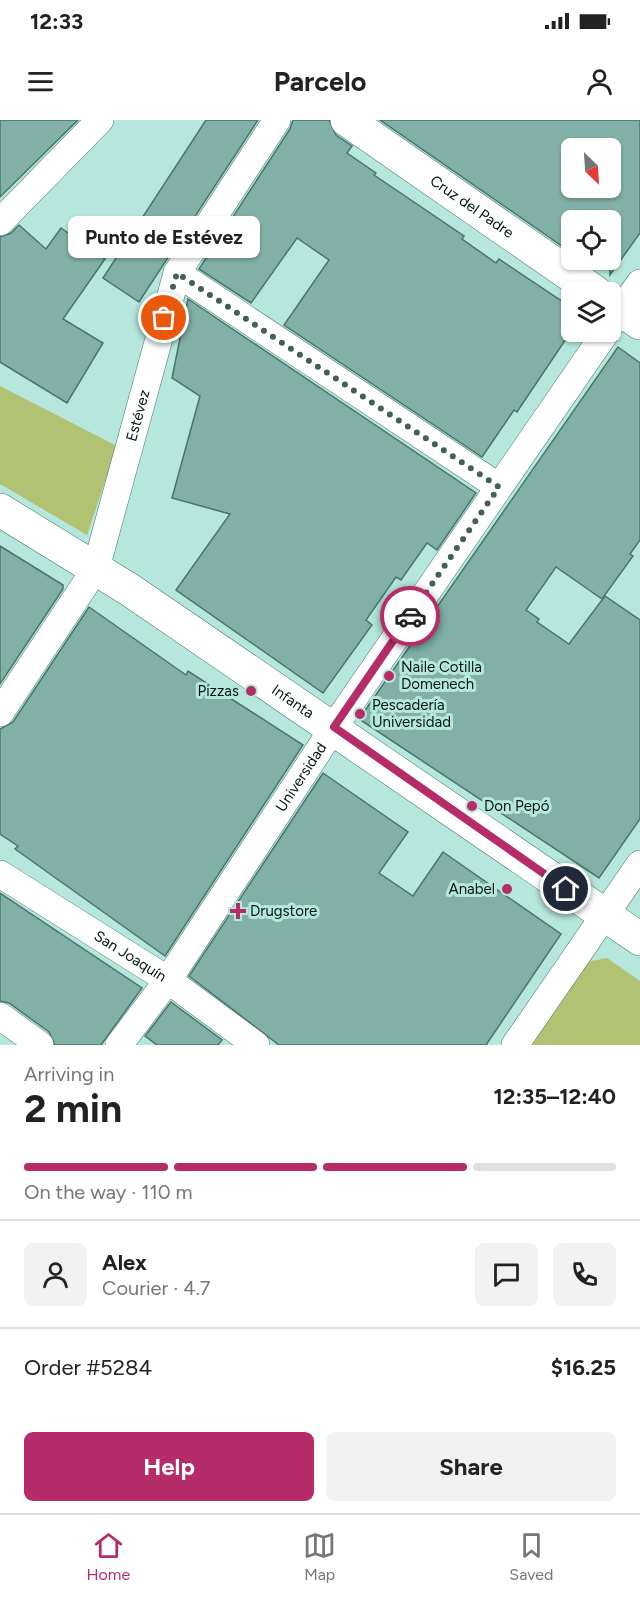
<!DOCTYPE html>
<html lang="en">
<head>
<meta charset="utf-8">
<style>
	:root { --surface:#fff; --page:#f2f2f2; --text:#222; --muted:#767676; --line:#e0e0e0; --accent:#b62c68 }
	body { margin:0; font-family:Figtree,sans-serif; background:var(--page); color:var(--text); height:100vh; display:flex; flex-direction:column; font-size:22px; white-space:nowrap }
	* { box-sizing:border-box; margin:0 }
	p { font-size:20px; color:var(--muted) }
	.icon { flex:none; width:33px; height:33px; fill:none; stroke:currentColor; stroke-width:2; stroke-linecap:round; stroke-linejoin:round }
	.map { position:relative; height:925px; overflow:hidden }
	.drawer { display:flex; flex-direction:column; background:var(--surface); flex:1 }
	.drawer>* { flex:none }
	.needle { width:39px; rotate:155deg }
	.tools { position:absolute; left:561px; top:18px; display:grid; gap:12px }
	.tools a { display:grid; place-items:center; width:60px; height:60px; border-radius:9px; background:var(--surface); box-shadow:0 2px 4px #0004; font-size:30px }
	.pin { position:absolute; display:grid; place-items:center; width:51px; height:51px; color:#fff; margin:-26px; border:3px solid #fff; border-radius:50%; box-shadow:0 2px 6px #0007 }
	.courier { position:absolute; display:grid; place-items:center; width:60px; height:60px; margin:-30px; border:4px solid #b62c68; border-radius:50%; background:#fff; color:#222; box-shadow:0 2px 8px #0007 }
	.bubble { position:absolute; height:42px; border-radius:9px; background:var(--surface); box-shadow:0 2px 4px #0004; font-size:20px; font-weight:700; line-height:42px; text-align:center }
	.head em { font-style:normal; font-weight:700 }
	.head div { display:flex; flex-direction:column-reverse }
	.head { display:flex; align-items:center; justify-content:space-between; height:102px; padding:0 24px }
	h1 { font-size:39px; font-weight:700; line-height:45px }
	.bar { display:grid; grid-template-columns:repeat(4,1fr); gap:9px 6px; align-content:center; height:72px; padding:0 24px }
	.bar i { height:8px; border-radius:4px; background:var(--line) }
	.bar .current { background:var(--accent) }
	.bar p { grid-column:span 4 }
	.line { display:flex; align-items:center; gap:15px; padding:0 24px; border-top:2px solid var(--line) }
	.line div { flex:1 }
	.round { display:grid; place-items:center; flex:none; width:63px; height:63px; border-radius:9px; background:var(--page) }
	.cta { display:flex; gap:12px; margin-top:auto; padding:12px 24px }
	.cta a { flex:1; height:69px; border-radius:9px; background:var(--accent); color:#fff; font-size:24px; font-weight:700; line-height:69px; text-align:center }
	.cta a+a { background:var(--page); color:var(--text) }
	.status { display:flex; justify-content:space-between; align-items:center; height:42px; padding:0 30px; background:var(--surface); direction:ltr }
	.status svg { height:16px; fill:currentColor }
	header { display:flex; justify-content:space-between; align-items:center; height:78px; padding:0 24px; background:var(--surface); font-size:27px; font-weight:700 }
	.tab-bar { display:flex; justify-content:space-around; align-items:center; height:84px; border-top:2px solid var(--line); background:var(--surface); font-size:16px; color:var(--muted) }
	.tab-bar a { display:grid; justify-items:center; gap:3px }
	.tab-bar .current { color:var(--accent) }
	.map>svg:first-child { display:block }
	.green { fill:#b1c372 }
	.building { fill:#81b1a6; stroke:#47756b; stroke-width:1.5; fill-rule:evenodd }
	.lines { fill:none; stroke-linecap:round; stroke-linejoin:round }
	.minor-casing { stroke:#47766c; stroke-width:28 }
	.tertiary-casing { stroke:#47766c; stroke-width:34 }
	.secondary-casing { stroke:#47766c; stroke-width:34 }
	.minor { stroke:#fff; stroke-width:27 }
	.tertiary { stroke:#fff; stroke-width:33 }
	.secondary { stroke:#fff; stroke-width:33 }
	.done { stroke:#425f59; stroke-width:6; stroke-dasharray:0 10.8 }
	.route { stroke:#b62c68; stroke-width:8 }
	.poi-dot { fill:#b62c68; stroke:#b6e7dc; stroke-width:2 }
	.labels { text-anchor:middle; stroke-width:6; stroke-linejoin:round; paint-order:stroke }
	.street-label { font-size:15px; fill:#041612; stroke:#b6e7dc }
	.poi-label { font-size:15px; fill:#041612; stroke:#b6e7dc; text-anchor:start }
</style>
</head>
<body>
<div class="status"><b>12:33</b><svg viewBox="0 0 49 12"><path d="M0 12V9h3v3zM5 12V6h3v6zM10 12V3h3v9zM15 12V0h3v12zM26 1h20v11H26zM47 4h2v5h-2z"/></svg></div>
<header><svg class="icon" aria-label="menu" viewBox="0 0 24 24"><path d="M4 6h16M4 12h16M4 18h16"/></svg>Parcelo<svg class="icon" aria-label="person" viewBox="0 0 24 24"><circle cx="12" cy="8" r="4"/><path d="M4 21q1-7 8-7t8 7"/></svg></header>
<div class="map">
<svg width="640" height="925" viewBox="0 0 640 925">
	<rect width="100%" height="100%" fill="#b6e7dc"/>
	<path class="green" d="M0 266 117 326 87 415 0 364Z
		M607 838 640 861V925H530L586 842Z"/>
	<path class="building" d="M0 0H78L0 77Z
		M206 0H258L139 182 103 158Z
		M293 0H329L336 15 352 26 347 33 376 53 374 55 464 116 462 119 496 143 499 139 572 188V210L517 292 514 290 482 337 284 205 329 140 297 118 251 183 199 149 290 9Z
		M380 0H640V113L610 155V100H572V133ZM572 28H610V68H572Z
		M19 105 46 129 61 108 105 139 63 199 103 223 67 283 0 242V117L11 113Z
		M188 179 476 373 437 430 427 423 401 460 396 457 366 500 372 505 323 573 176 470 230 394 172 378 200 276 172 258Z
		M618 227 640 243V420L630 434 633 436 602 479 556 447 526 490 539 499 537 502 569 524 605 476 640 500V699L599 758 359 599Z
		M0 426 63 465V469L0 564Z
		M89 487 186 555 188 551 303 625 165 836 15 729 18 726 0 714V609L13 602Z
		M323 653 408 712 379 753 413 776 443 732 561 814 486 925H279L189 856Z
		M0 773 142 868 101 925H55L49 912 9 883 0 881Z
		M171 882 222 920 218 925H157L145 916Z"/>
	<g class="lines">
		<defs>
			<g id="minor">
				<path d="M0 102 100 0"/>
				<path d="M177 153 499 367"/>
				<path d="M610 205 640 163"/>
				<path id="s1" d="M0 593 96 448 177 153 277 0"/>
				<path id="s2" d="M0 754 168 860 256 925"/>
				<path d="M0 896 40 925"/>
				<path id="s3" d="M119 925 168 860 334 607 606 212"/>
				<path d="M515 925 640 744"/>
			</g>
			<g id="tertiary">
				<path id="s4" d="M347 0 595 172"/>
				<path d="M610 183 640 203"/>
			</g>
			<g id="secondary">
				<path id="s5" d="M0 390 130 470 640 819"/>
			</g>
		</defs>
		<use href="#minor" class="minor-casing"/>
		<use href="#tertiary" class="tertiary-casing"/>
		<use href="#secondary" class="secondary-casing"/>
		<use href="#minor" class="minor"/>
		<use href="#tertiary" class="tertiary"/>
		<use href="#secondary" class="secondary"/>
	</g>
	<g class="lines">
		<path class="done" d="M164 198 177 153 499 367 410 496"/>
		<path class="route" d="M410 496 334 607 566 769"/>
	</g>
	<g class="poi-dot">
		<circle cx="389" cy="556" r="6"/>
		<circle cx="251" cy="571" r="6"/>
		<circle cx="360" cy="594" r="6"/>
		<circle cx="472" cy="686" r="6"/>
		<circle cx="507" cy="769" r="6"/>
		<path d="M235 782h6v6h6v6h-6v6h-6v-6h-6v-6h6z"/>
	</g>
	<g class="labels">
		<g class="street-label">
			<text dy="5" stroke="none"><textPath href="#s4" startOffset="152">Cruz del Padre</textPath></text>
			<text dy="5" stroke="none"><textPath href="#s1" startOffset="332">Estévez</textPath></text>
			<text dy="5" stroke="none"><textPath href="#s5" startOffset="350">Infanta</textPath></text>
			<text dy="5" stroke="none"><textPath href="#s3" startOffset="324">Universidad</textPath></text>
			<text dy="5" stroke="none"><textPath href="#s2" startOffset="154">San Joaquín</textPath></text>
		</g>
		<g class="poi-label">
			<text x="401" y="552">Naile Cotilla<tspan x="401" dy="17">Domenech</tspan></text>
			<text x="239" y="576" text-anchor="end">Pizzas</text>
			<text x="372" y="590">Pescadería<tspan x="372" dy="17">Universidad</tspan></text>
			<text x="484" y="691">Don Pepó</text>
			<text x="495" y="774" text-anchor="end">Anabel</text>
			<text x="250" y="796">Drugstore</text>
		</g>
	</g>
</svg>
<div class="tools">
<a><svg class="needle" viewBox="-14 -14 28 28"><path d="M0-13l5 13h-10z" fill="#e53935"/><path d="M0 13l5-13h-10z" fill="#767676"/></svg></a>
<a><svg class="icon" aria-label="locate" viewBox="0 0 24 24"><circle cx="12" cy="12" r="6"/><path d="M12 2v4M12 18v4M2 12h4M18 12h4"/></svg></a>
<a><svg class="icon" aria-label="layers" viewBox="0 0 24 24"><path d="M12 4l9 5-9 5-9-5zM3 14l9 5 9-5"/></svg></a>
</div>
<div class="pin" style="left:164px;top:198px;background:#ea580c"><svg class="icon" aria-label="bag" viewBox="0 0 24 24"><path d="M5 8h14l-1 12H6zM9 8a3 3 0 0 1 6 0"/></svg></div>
<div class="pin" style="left:566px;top:769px;background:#1f2937"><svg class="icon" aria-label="home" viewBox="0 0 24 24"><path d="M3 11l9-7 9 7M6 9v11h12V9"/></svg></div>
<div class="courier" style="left:410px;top:496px"><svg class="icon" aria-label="car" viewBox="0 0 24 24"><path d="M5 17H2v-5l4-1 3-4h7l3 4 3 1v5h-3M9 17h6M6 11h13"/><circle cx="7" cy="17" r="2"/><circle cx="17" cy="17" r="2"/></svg></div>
<div class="bubble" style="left:68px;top:96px;width:192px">Punto de Estévez</div>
</div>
<section class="drawer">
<div class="head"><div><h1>2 min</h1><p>Arriving in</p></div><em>12:35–12:40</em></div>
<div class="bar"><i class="current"></i><i class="current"></i><i class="current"></i><i></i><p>On the way · 110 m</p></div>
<div class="line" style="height:108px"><a class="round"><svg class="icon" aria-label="person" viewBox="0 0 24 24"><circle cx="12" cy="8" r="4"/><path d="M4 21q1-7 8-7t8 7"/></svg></a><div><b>Alex</b><p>Courier · 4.7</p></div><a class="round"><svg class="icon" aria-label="chat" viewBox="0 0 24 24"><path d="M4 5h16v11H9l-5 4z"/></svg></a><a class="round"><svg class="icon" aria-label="phone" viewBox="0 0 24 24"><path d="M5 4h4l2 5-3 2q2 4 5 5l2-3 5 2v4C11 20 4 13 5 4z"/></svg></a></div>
<div class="line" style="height:78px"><div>Order #5284</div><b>$16.25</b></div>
<div class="cta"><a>Help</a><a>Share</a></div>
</section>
<nav class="tab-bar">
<a class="current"><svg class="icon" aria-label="home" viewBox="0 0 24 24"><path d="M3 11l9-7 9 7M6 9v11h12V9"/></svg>Home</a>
<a><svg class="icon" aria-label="map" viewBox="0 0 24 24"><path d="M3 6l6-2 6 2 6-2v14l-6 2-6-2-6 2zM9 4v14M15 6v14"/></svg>Map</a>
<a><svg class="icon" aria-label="saved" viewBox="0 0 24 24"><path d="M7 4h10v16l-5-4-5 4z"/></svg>Saved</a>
</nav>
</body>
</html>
